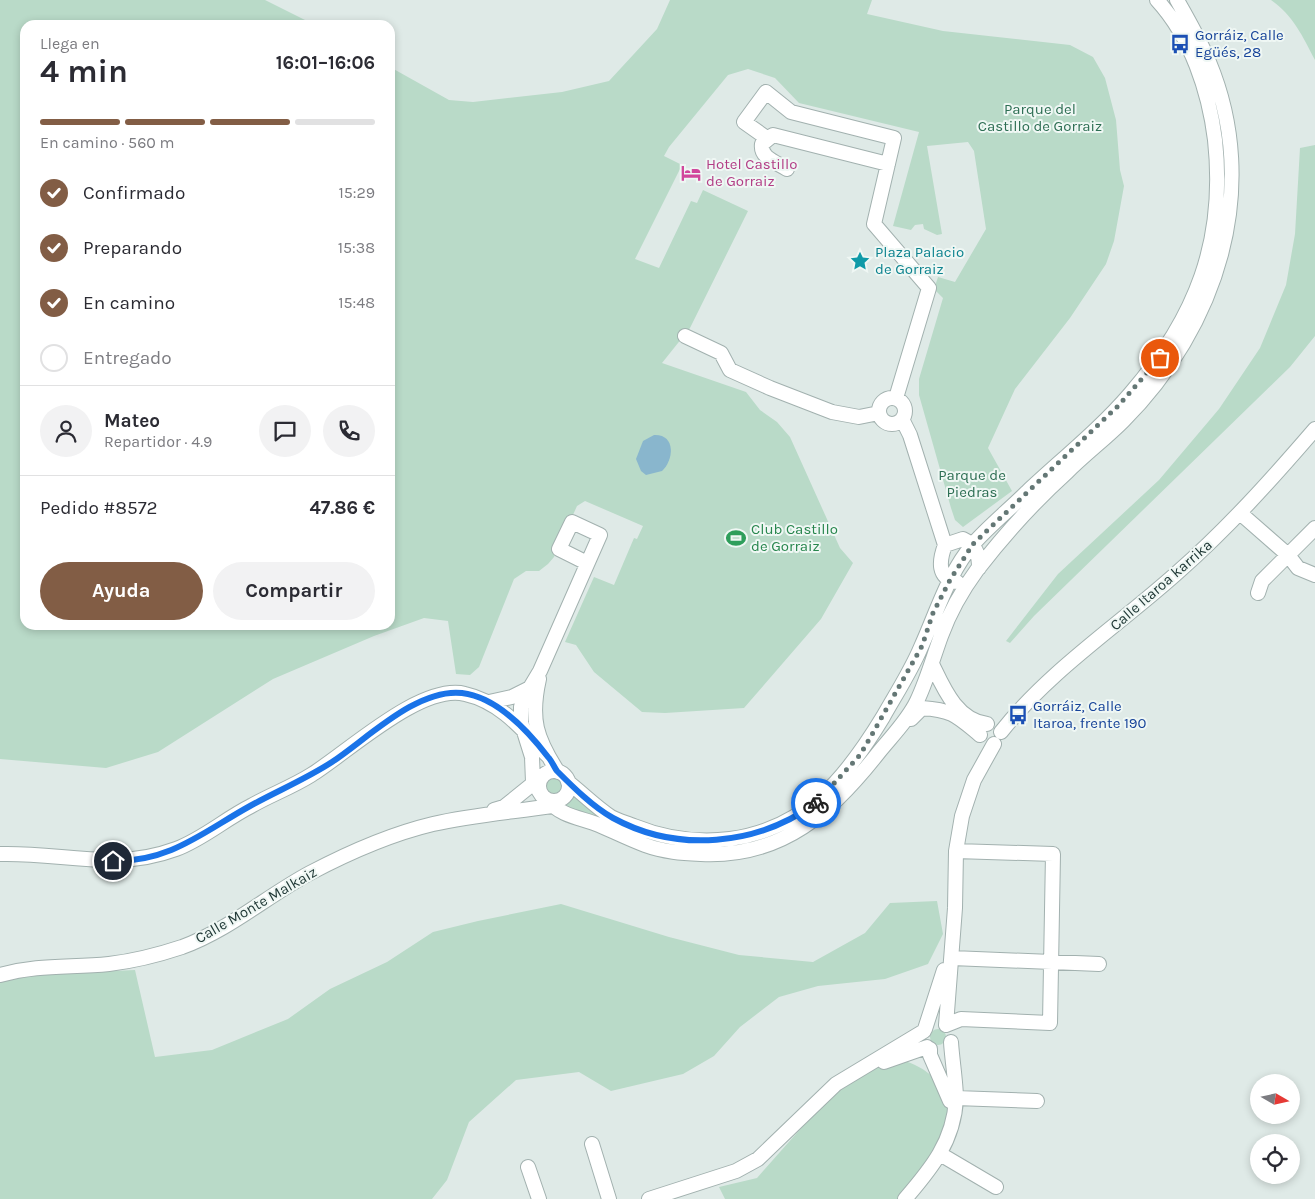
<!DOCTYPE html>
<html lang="es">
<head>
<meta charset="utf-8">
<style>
	:root { --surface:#fff; --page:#f2f2f3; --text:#2b2b33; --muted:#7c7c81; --line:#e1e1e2; --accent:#825d45 }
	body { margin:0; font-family:Karla,sans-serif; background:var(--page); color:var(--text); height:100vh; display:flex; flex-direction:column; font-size:19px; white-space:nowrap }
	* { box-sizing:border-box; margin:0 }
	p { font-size:16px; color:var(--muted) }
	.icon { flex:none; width:28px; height:28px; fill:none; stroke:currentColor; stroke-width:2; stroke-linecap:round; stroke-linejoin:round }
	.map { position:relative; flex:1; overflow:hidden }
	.drawer { position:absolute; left:20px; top:20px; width:375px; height:610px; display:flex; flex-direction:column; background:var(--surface); border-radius:15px; box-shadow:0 2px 8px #0003 }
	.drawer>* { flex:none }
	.needle { width:32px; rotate:99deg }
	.buttons { position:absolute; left:1250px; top:1074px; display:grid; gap:10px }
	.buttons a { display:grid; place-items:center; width:50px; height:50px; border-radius:50%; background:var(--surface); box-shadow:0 2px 8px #0003; font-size:25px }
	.pin { position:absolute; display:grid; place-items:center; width:42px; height:42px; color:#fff; margin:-21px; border:2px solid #fff; border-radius:50%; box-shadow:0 1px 5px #0007 }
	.courier { position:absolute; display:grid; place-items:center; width:50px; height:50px; margin:-25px; border:4px solid #1a73e8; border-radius:50%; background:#fff; color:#222; box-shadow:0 1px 6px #0007 }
	.overview em { font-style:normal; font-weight:700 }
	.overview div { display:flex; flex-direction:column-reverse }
	.overview { display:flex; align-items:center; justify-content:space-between; height:85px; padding:0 20px }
	h1 { font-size:32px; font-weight:700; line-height:38px }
	.bar { display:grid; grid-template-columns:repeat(4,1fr); gap:8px 5px; align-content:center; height:60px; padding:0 20px }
	.bar i { height:6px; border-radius:4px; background:var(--line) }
	.bar .selected { background:var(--accent) }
	.bar p { grid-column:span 4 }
	.line { display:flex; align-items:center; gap:12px; padding:0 20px; border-top:1px solid var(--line) }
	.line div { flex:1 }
	.round { display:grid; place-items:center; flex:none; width:52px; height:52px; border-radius:26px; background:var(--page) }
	ol { padding:0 20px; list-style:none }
	li { display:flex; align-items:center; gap:15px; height:55px }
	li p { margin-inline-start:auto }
	li .icon { padding:5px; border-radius:50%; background:var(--accent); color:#fff; stroke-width:4 }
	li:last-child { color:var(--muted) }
	li i { width:28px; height:28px; border:2px solid var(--line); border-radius:50% }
	.button { display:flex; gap:10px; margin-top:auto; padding:10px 20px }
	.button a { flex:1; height:58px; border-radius:30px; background:var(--accent); color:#fff; font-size:20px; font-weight:700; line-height:58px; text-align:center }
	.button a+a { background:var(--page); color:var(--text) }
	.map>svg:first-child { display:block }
	.green { fill:#b9dac8 }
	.water { fill:#89b6cd }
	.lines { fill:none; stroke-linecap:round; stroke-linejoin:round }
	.minor-casing { stroke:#a2b1af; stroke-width:16 }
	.minor { stroke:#fff; stroke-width:14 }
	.done { stroke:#647775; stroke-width:5; stroke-dasharray:0 9 }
	.route { stroke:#1a73e8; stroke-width:6 }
	.labels { text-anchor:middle; stroke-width:4; stroke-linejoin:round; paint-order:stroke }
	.transit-label { font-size:15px; fill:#164399; stroke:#eff7f4; text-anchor:start }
	.park-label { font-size:15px; fill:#2d6e53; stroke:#eff7f4 }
	.hotel-label { font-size:15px; fill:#b23c85; stroke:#eff7f4; text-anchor:start }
	.culture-label { font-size:15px; fill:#0d838f; stroke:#eff7f4; text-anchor:start }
	.leisure-label { font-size:15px; fill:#27864d; stroke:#eff7f4; text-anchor:start }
	.street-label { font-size:15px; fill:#213937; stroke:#eff7f4 }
</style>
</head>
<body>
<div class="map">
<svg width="1315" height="1199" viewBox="0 0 1315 1199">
	<rect width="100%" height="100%" fill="#dfeae7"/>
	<path class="green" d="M0 0H265L315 25H25V625H390V67L449 100 473 102 562 92 609 81 657 29 670 0H872L867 14 943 31 1070 45 1093 57 1105 78 1116 120 1120 170 1124 186 1114 241 1106 264 1070 318 1015 389 988 448 1012 491 963 527 955 520 951 508 919 395V379L943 298 934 289 938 277 955 282 986 229 974 151 968 142 927 146 942 234 937 235 924 229 923 224 915 225 911 230 893 226 919 132 799 103 775 78 748 69 728 75 669 147 664 156 682 165 635 259 659 268 691 201 697 203 703 190 748 211 690 328 662 363 746 392 760 410 777 422 790 437 840 548 853 563 821 619 744 708 665 713 642 712 594 672 576 645 565 642 594 577 614 585 634 538 637 539 643 526 585 501 577 506 554 557 548 564 539 571H526L514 579 479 667 470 675 456 674 448 621 424 618 374 636 273 679 158 752 106 768 0 759Z
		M1271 0H1315V60C1303 37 1293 15 1271 0Z
		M1315 145V336L1290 367 1034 616 1010 643 1006 641 1058 574 1159 480 1219 409 1260 348 1286 285 1295 234 1300 148Z
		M546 786a9 9 0 1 1 18 0a9 9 0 1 1-18 0Z
		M575 793 598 812 604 821 561 807 569 802Z
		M937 901 943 934 928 964 885 979 818 986 779 997 740 1027 714 1056 683 1074 611 1091 579 1072 516 1080 469 1122 447 1180 432 1199H0V982L26 975 135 970 155 1057 212 1050 288 1019 330 989 387 962 433 932 478 921 561 904 669 937 739 955 813 962 865 933 890 903Z
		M930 1037a8 8 0 1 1 16 0a8 8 0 1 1-16 0Z
		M905 1061C940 1073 957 1099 943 1136 935 1157 912 1181 898 1199H725L719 1187 757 1178 827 1099 847 1083 882 1065Z"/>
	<path class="water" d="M654 435C676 434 674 460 662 471L646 475 641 471 636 459 643 441Z"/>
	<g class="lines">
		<defs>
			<path id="minor" d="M768 139 744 122 766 92 791 112 894 138 874 224 929 288 896 398
				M787 169C776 162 760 158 762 144L773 135 888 164
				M685 336 721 353 730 370 770 388 832 412 859 417 879 413
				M879 411a13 13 0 1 1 26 0a13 13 0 1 1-26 0Z
				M902 419 910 435 945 545
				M1240 513 1288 555 1298 568 1315 575
				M957 582C937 578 939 561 945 545L963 539C976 545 979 554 979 568
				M1258 593 1262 581 1315 528
				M933 666C944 689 957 720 987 724
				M539 679C530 719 536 738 558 772
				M489 702 512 697 528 689
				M911 719 922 708C953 710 957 716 980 735
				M1001 732C1050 670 1119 625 1178 572 1228 528 1272 479 1315 429
				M539 786a15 15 0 1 1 30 0a15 15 0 1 1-30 0Z
				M568 782C582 793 596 807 611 817 618 821 627 823 634 826 666 839 696 843 730 839 805 829 846 778 883 717 896 694 911 671 921 647 937 612 948 573 974 543 990 525 1010 509 1027 492 1061 460 1099 430 1130 394 1196 318 1226 241 1215 140 1209 91 1191 37 1157 0
				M542 796 533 782 532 757 521 722V707L525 696 540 671 600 535 572 522 559 549 587 563
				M549 801C560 816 582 818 599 825 615 832 629 839 645 845 664 852 682 853 701 854 783 858 832 812 879 752 892 736 908 720 917 701 927 680 933 658 941 636 949 614 963 589 977 570 1004 535 1035 501 1067 472 1085 454 1105 439 1123 421 1217 327 1262 189 1209 62 1200 40 1188 20 1177 0
				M494 810 504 807 540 778
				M0 854C62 852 114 872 176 849 203 839 225 819 251 806 270 795 292 787 311 775 347 753 421 683 465 694 501 702 523 730 548 756
				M952 958 1099 964
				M0 975C39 964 70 968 109 964 134 961 158 955 182 947 229 930 267 896 310 873 348 853 391 834 433 824 472 815 512 812 552 806L557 801
				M946 1025 961 1019 1050 1023 1053 854 956 851
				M946 1025 955 908 956 851 962 816 974 780 994 744
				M925 1029 944 970
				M930 1049V1055L950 1101
				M884 1062 927 1047
				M956 1098 1037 1101
				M592 1144 609 1199
				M940 1154 996 1187
				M528 1167 539 1199
				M649 1199 736 1171 758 1159 836 1084 924 1031
				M905 1199C931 1169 954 1141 956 1099 956 1083 952 1059 951 1042"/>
		</defs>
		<use href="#minor" class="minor-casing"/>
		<use href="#minor" class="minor"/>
	</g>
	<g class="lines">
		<path class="done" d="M816 803 860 755 870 738 922 646 933 613 950 580 973 544 1118 406 1160 358"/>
		<path class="route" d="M113 861C170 862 203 832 250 806 277 791 306 779 332 762 367 739 417 688 462 693 497 697 528 731 548 757 552 761 554 767 557 771 572 786 593 807 613 818 677 853 757 846 816 803"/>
	</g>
	<defs>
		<symbol id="bus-bare" viewBox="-9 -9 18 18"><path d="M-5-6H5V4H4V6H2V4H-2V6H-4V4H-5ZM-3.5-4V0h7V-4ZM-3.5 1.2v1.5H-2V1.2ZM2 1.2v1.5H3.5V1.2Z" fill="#1a4fb4" stroke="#eff7f4" stroke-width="2.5" paint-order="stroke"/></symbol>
		<symbol id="hotel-bare" viewBox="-9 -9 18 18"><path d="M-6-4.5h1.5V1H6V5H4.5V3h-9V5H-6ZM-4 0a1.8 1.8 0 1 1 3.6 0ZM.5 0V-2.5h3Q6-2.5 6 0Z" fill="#d1479c" stroke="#eff7f4" stroke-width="2.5" paint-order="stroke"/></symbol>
		<symbol id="sight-bare" viewBox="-9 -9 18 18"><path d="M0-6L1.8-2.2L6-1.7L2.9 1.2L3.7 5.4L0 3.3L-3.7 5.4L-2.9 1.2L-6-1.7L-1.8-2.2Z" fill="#0f9aa8" stroke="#eff7f4" stroke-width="2.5" paint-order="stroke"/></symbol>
		<symbol id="stadium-bare" viewBox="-9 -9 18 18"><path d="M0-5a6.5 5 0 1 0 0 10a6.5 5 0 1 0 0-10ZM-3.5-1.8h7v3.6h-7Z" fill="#2e9e5b" stroke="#eff7f4" stroke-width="2.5" paint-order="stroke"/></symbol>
	</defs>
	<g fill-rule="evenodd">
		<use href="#bus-bare" x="1166" y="30" width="28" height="28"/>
		<use href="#hotel-bare" x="677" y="159" width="28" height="28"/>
		<use href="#sight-bare" x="846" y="247" width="28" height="28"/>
		<use href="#stadium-bare" x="722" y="524" width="28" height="28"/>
		<use href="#bus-bare" x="1004" y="701" width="28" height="28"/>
	</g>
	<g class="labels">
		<g class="transit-label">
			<text x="1195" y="40">Gorráiz, Calle<tspan x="1195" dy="17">Egüés, 28</tspan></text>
			<text x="1033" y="711">Gorráiz, Calle<tspan x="1033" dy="17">Itaroa, frente 190</tspan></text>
		</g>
		<g class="park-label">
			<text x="1040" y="114">Parque del<tspan x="1040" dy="17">Castillo de Gorraiz</tspan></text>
			<text x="972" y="480">Parque de<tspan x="972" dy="17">Piedras</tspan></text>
		</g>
		<g class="hotel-label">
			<text x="706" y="169">Hotel Castillo<tspan x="706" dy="17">de Gorraiz</tspan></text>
		</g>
		<g class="culture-label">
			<text x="875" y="257">Plaza Palacio<tspan x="875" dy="17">de Gorraiz</tspan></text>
		</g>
		<g class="leisure-label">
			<text x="751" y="534">Club Castillo<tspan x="751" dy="17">de Gorraiz</tspan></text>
		</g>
		<g class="street-label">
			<text transform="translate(1161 585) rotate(-41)" y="5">Calle Itaroa karrika</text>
			<text transform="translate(256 905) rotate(-30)" y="5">Calle Monte Malkaiz</text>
		</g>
	</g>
</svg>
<div class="buttons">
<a><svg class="needle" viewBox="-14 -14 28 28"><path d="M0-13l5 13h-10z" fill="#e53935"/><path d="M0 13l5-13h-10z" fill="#7c7c81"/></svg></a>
<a><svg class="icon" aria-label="locate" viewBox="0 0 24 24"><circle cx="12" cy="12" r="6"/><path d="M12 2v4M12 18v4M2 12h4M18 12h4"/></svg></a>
</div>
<div class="pin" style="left:1160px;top:358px;background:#ea580c"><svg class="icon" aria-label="bag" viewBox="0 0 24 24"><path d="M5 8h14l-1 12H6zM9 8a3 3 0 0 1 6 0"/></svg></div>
<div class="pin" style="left:113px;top:861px;background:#1f2937"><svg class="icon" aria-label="home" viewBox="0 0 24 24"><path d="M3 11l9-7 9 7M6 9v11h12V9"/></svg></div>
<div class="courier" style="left:816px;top:803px"><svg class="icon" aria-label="bike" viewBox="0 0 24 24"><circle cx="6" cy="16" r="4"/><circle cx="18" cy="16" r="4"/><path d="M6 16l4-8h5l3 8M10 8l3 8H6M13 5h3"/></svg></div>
<section class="drawer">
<div class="overview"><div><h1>4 min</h1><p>Llega en</p></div><em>16:01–16:06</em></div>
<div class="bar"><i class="selected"></i><i class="selected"></i><i class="selected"></i><i></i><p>En camino · 560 m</p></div>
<ol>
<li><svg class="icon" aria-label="check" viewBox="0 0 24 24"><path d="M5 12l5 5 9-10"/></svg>Confirmado<p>15:29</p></li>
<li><svg class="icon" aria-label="check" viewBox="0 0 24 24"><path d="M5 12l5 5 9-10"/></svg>Preparando<p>15:38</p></li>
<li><svg class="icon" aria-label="check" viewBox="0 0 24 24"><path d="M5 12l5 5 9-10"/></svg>En camino<p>15:48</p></li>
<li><i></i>Entregado</li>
</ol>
<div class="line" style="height:90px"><a class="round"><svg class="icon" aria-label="person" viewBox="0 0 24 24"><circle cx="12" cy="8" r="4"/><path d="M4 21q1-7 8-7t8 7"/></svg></a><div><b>Mateo</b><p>Repartidor · 4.9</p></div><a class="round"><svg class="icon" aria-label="chat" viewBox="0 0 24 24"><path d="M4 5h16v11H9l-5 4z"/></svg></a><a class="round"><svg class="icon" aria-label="phone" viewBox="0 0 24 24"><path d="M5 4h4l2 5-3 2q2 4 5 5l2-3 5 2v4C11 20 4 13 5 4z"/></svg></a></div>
<div class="line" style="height:65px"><div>Pedido #8572</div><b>47.86 €</b></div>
<div class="button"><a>Ayuda</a><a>Compartir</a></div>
</section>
</div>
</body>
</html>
